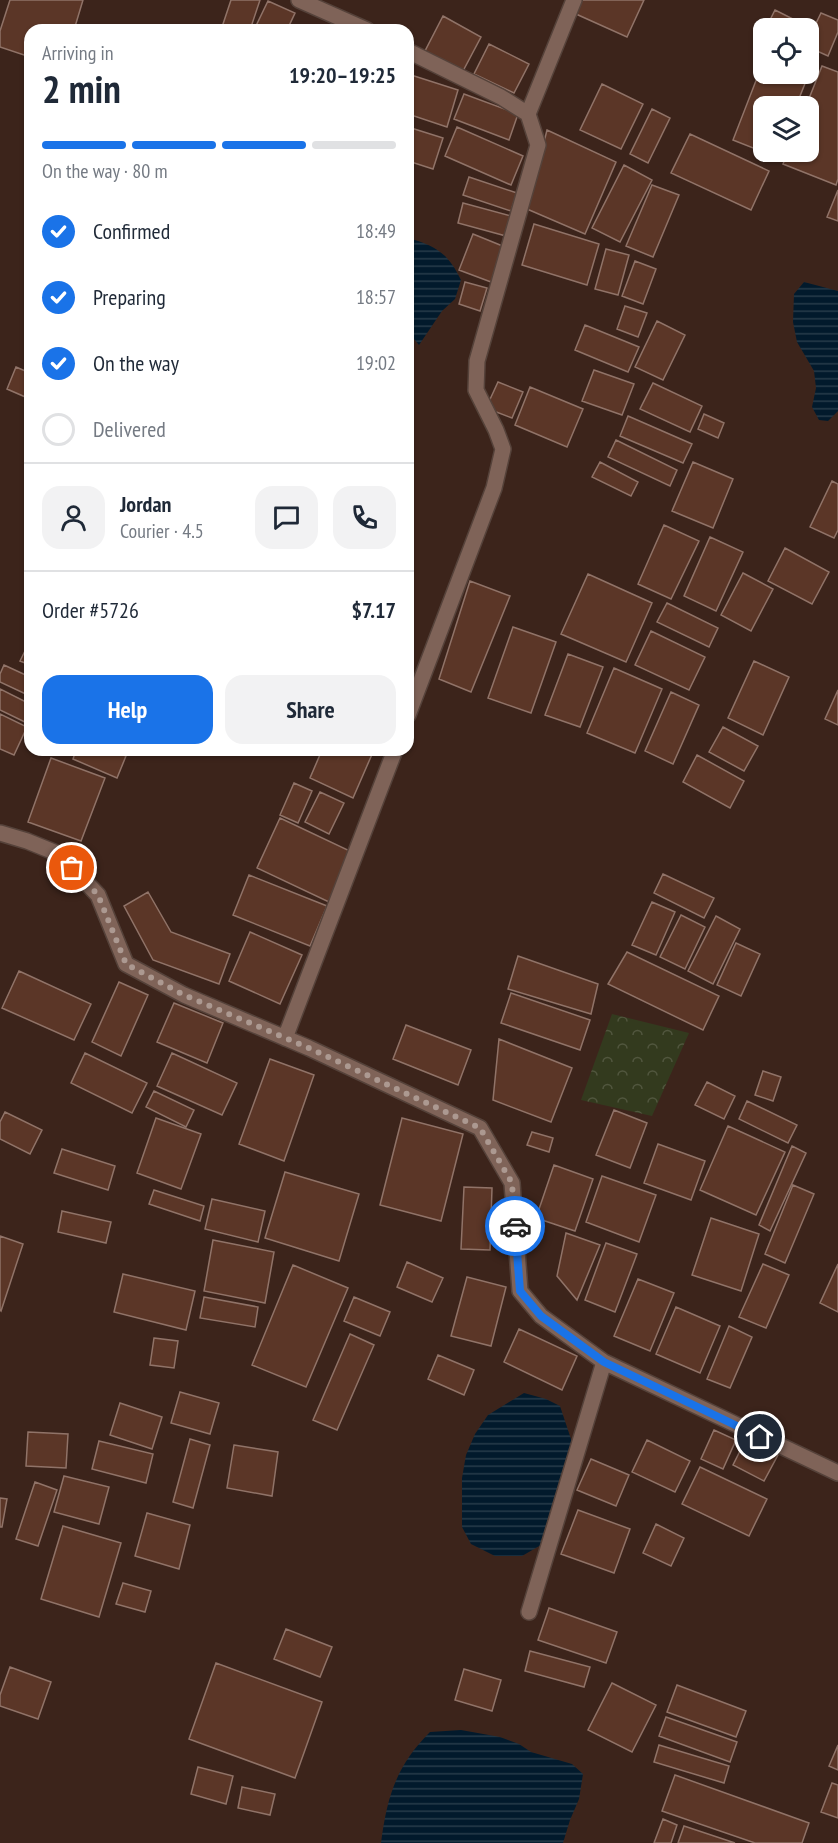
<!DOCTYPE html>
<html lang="en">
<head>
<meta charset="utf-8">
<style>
	:root { --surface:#fff; --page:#f2f2f3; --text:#1f2937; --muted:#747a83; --line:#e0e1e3; --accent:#1a73e8 }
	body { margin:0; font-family:"PT Sans Narrow",sans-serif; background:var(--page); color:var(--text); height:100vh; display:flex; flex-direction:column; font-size:22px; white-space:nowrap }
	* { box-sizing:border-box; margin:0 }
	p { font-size:20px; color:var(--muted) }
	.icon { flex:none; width:33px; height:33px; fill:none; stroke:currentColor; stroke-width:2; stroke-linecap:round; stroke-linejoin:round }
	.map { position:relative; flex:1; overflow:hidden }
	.side { position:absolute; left:24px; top:24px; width:390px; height:732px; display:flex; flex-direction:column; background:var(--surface); border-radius:18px; box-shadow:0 2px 4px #0004 }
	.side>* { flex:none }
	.fabs { position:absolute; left:753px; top:18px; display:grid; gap:12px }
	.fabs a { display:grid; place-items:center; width:66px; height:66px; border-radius:12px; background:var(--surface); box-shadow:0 2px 4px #0004; font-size:30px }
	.pin { position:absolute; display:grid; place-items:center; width:51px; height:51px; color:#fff; margin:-26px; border:3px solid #fff; border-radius:50%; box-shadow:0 2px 6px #0007 }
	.courier { position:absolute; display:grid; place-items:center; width:60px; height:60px; margin:-30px; border:4px solid #1a73e8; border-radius:50%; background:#fff; color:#222; box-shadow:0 2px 8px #0007 }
	.head em { font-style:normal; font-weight:700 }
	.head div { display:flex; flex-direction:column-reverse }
	.head { display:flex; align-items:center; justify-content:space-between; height:102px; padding:0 18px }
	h1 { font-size:39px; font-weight:700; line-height:45px }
	.bar { display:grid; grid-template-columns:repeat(4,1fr); gap:9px 6px; align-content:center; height:72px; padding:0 18px }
	.bar i { height:8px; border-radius:4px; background:var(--line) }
	.bar .selected { background:var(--accent) }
	.bar p { grid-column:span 4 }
	.line { display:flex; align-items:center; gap:15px; padding:0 18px; border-top:2px solid var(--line) }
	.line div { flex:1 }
	.round { display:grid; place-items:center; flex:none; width:63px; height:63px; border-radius:18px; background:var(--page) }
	ol { padding:0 18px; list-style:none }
	li { display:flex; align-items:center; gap:18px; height:66px }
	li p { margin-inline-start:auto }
	li .icon { padding:6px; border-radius:50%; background:var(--accent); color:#fff; stroke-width:4 }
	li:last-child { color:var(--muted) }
	li i { width:33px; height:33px; border:3px solid var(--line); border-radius:50% }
	.button { display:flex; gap:12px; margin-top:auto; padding:12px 18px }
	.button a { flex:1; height:69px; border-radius:18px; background:var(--accent); color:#fff; font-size:24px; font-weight:700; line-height:69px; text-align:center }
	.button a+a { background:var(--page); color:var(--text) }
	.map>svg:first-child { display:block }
	.park { fill:url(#park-crowns) }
	.water { fill:url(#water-rules) }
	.building { fill:#5b3627; stroke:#907368; stroke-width:1.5 }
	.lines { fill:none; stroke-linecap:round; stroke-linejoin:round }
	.minor-casing { stroke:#55423a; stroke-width:18 }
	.minor { stroke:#7f6358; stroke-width:15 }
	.done { stroke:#ac9991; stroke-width:6; stroke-dasharray:0 10.8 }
	.route { stroke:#1a73e8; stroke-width:8 }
</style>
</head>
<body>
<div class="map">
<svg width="838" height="1843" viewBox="0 0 838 1843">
	<defs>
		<pattern id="park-crowns" width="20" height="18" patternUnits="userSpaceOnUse" patternTransform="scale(1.5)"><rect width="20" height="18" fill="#333a1e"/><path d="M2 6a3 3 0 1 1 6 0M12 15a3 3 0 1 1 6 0" fill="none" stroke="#51563e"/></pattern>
		<pattern id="water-rules" width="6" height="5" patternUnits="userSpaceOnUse" patternTransform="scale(1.5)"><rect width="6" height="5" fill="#021a2c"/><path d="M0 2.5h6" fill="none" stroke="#273b4a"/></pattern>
	</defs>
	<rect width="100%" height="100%" fill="#3c241b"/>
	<path class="park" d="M612 1014 689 1033 652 1116 581 1100Z"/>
	<path class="water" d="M408 238C436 246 448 253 461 280L455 299 442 311 419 345 408 332Z
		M804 282 838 291V411L828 421 819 420 812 407 816 388 814 371 797 342 793 322 794 294Z
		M524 1393 546 1399 560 1406 572 1442 541 1545 522 1556H495L471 1544 462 1527V1478L466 1455 475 1434 488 1415Z
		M461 1730 500 1737 519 1744 531 1752 572 1764 583 1774 579 1799 570 1820 563 1843H381C387 1797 396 1766 430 1732Z"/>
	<path class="building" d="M10 0H83L74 30H30V57L0 47V31Z
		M231 0H260L250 30H221Z
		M582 0H644L627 37 576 14Z
		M268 1 295 13 287 30H254Z
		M775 10 803 24 801 28H771L767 26Z
		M821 13 838 20V32L828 56 808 47V40Z
		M443 16 481 37 463 71 425 51Z
		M489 44 529 64 514 93 474 74Z
		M808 58 814 61 796 106H764V152H778L776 157 733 140 764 60V74H808Z
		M822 66 838 72V179L836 185 783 164 788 152H808V106H806Z
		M408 74 458 90 447 127 408 114Z
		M602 84 643 104 621 149 580 130Z
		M464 94 518 114 509 140 454 119Z
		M652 109 670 118 648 163 630 154Z
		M408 127 443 138 433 169 408 161Z
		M457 127 523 156 511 185 445 156Z
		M547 130 616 162 585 234 527 209Z
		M690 134 769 171 751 210 671 173Z
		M624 165 652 180 620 242 592 228Z
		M469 177 517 193 511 211 463 195Z
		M652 185 679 195 653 257 626 246Z
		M838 190V221L827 217Z
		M463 203 511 216 506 236 458 223Z
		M534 224 599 244 587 285 522 265Z
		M473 234 505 247 491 282 459 270Z
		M606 249 629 255 618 295 595 289Z
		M635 261 656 269 643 304 622 296Z
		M465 282 487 288 480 311 459 304Z
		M625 306 647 313 638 337 617 329Z
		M657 321 685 335 663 380 635 367Z
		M585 325 639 347 628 372 575 350Z
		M16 367 30 373V399L7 389Z
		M594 370 634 384 622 415 582 401Z
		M498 382 523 392 512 418 486 408Z
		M653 383 702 406 690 432 640 409Z
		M530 387 583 409 567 447 515 425Z
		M704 414 724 423 718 438 698 429Z
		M628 416 692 444 683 463 620 436Z
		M616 440 677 470 670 486 608 457Z
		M600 462 638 482 631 496 592 477Z
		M693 462 733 479 713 528 672 511Z
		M832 481 838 484V530L834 538 810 527Z
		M664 525 699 541 671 599 638 584Z
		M710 537 743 552 716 611 684 596Z
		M785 548 829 572 812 604 768 581Z
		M743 573 773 589 751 631 721 615Z
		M588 574 652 603 626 662 561 634Z
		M470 581 510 596 471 692 439 679Z
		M667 603 718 628 709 647 657 622Z
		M513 627 556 642 531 713 488 698Z
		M651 631 705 657 689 690 635 665Z
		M28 645 30 646V665L20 661Z
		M568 654 603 667 580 727 545 715Z
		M754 661 789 677 763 735 728 718Z
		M4 665 30 677V696L0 682V674Z
		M614 668 662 689 635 753 587 733Z
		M0 689 30 704 29 724 0 710Z
		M838 690V725L825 719Z
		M671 692 699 705 673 764 645 751Z
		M0 714 27 727 14 755 0 749Z
		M723 727 758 746 744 771 709 752Z
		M76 750H112L126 756 117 778 73 759Z
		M322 750H369L373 752 353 798 310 778Z
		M697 755 744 781 730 808 683 782Z
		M51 758 105 778 81 841 28 822Z
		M294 783 312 791 298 823 280 815Z
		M320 792 344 803 329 834 305 822Z
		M280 818 352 852 329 902 257 868Z
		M663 874 714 898 704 918 654 893Z
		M249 875 327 906 310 946 233 915Z
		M148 892 171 932 230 954 219 984 153 960 124 906Z
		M652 902 675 912 656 955 632 945Z
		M681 915 705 927 685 969 660 957Z
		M716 916 740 929 713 984 688 971Z
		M250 932 302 955 280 1004 229 981Z
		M736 943 760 954 741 996 717 985Z
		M627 952 719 996 703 1030 608 984Z
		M518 956 598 984 591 1014 508 989Z
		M19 971 91 1004 74 1040 2 1008Z
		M119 982 148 995 121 1056 92 1042Z
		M511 993 590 1020 580 1050 501 1023Z
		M174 1003 223 1023 207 1063 157 1042Z
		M406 1025 471 1050 458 1085 393 1059Z
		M499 1039 572 1068 551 1122 493 1100Z
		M85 1053 147 1083 132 1113 71 1083Z
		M172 1053 237 1083 222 1115 157 1086Z
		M270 1059 314 1075 284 1161 239 1144Z
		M763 1071 781 1077 773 1101 755 1095Z
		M707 1082 735 1096 724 1119 695 1105Z
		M154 1091 194 1110 186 1127 146 1107Z
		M747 1101 797 1125 788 1143 739 1119Z
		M614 1110 647 1123 630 1168 596 1155Z
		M5 1112 42 1130 30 1154 0 1139V1122Z
		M156 1118 201 1134 181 1189 137 1173Z
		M402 1118 463 1134 441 1221 380 1205Z
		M728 1126 785 1152 756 1215 700 1190Z
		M532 1132 553 1138 549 1152 527 1145Z
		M658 1144 705 1161 691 1200 644 1183Z
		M792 1146 806 1153 770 1231 759 1225Z
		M62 1149 115 1166 108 1190 54 1173Z
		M554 1165 593 1179 575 1231 536 1218Z
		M285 1172 359 1194 339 1261 265 1238Z
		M602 1176 656 1195 639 1242 586 1222Z
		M793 1185 814 1194 785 1263 765 1254Z
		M464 1187 492 1188 490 1250 461 1249Z
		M154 1190 204 1206 200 1221 149 1204Z
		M212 1199 265 1211 258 1242 205 1229Z
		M62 1211 111 1222 106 1243 58 1232Z
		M711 1218 759 1234 741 1291 692 1275Z
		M566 1233 600 1245 577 1300 557 1276Z
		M0 1236 23 1244 1 1311 0 1310Z
		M213 1240 274 1252 265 1303 204 1291Z
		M606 1243 637 1254 615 1312 585 1300Z
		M407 1262 443 1278 432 1302 397 1287Z
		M763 1264 789 1275 766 1328 739 1317Z
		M838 1264V1312L820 1303Z
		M293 1265 348 1288 306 1387 252 1365Z
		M123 1274 195 1291 186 1330 114 1312Z
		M467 1277 506 1287 491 1346 451 1336Z
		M638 1279 674 1293 650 1351 614 1336Z
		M204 1297 258 1307 255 1327 200 1318Z
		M354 1297 390 1312 380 1336 344 1321Z
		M676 1307 720 1326 700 1373 656 1354Z
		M729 1326 752 1337 730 1388 707 1379Z
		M519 1329 577 1356 562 1390 504 1362Z
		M350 1334 374 1345 337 1430 313 1420Z
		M154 1338 178 1341 174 1368 150 1365Z
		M438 1355 474 1370 464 1395 428 1379Z
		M180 1392 219 1403 210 1434 171 1423Z
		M120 1403 162 1417 152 1449 110 1435Z
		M714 1430 736 1440 723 1469 701 1459Z
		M28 1432 68 1434 66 1468 26 1466Z
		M747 1437 779 1453 764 1481 733 1465Z
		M190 1439 210 1445 193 1508 173 1502Z
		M647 1440 690 1461 675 1492 632 1472Z
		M99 1441 153 1454 146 1483 92 1469Z
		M234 1445 278 1452 272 1496 227 1488Z
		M591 1459 629 1475 616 1506 577 1490Z
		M700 1467 767 1499 749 1536 682 1504Z
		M64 1476 109 1487 99 1524 54 1512Z
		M35 1482 57 1490 38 1546 16 1539Z
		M0 1498 7 1499 2 1527H0Z
		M578 1510 630 1529 614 1573 561 1554Z
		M147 1513 190 1525 179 1569 135 1556Z
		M656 1524 684 1538 671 1566 643 1553Z
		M63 1526 121 1543 99 1617 41 1599Z
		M123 1583 151 1591 145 1612 116 1604Z
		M549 1608 617 1632 606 1663 538 1640Z
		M286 1629 332 1647 320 1677 274 1659Z
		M530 1651 590 1667 584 1687 525 1671Z
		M216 1663 322 1702 295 1778 189 1739Z
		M10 1667 51 1682 38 1719 0 1706V1695Z
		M464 1669 501 1680 492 1711 455 1700Z
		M612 1683 656 1705 632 1752 588 1730Z
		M677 1685 746 1711 736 1737 667 1712Z
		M666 1717 737 1742 730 1762 659 1736Z
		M659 1745 729 1766 724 1783 654 1762Z
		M838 1745V1770L829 1766Z
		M198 1767 233 1776 226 1804 191 1794Z
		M675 1775 809 1823 802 1843H755L662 1811Z
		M832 1783 838 1785V1818L821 1812Z
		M242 1787 275 1794 270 1815 238 1808Z
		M663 1819 677 1825 671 1843H654Z
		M684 1826 735 1843H678Z"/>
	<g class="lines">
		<defs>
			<path id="minor" d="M299 0 367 30
				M408 51 501 97 528 114
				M408 715 494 488 503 449 496 430 476 390 477 361 538 145 528 114 574 0
				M0 833 27 841 59 854 98 895 126 964 184 995 309 1048 480 1128 512 1183 520 1291 541 1316 604 1362 838 1473
				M285 1038 395 750
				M529 1612 604 1362"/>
		</defs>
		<use href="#minor" class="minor-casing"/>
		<use href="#minor" class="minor"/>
	</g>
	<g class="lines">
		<path class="done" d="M72 868 98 895 126 964 184 995 309 1048 480 1128 512 1183 515 1226"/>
		<path class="route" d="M515 1226 520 1291 541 1316 604 1362 760 1437"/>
	</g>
</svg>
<div class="fabs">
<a><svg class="icon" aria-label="locate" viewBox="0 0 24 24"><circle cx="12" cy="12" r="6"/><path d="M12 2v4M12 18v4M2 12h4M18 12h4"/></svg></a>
<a><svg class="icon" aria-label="layers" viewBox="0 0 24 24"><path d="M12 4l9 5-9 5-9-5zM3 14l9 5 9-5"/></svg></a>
</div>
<div class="pin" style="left:72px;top:868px;background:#ea580c"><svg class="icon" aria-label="bag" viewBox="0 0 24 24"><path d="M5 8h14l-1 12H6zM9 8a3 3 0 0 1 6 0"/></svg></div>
<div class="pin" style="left:760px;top:1437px;background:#1f2937"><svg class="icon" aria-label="home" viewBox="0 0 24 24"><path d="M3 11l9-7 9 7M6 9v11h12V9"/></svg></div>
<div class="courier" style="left:515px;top:1226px"><svg class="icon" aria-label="car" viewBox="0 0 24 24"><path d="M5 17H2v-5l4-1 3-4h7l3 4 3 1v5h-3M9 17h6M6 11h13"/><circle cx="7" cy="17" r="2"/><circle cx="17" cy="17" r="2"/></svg></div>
<section class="side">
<div class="head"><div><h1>2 min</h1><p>Arriving in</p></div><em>19:20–19:25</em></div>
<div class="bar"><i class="selected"></i><i class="selected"></i><i class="selected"></i><i></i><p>On the way · 80 m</p></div>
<ol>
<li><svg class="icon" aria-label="check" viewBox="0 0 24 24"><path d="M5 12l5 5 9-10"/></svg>Confirmed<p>18:49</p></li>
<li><svg class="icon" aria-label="check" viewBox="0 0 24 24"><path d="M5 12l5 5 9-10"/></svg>Preparing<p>18:57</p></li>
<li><svg class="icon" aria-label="check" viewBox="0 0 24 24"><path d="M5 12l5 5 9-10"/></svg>On the way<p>19:02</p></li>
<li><i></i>Delivered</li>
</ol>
<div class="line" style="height:108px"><a class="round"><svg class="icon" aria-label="person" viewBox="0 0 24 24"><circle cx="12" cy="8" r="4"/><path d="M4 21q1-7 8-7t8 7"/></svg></a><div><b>Jordan</b><p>Courier · 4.5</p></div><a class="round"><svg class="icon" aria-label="chat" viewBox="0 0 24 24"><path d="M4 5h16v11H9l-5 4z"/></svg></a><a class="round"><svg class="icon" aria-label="phone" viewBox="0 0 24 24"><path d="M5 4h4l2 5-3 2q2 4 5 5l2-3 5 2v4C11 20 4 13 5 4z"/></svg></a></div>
<div class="line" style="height:78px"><div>Order #5726</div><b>$7.17</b></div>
<div class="button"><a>Help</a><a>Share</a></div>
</section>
</div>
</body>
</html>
